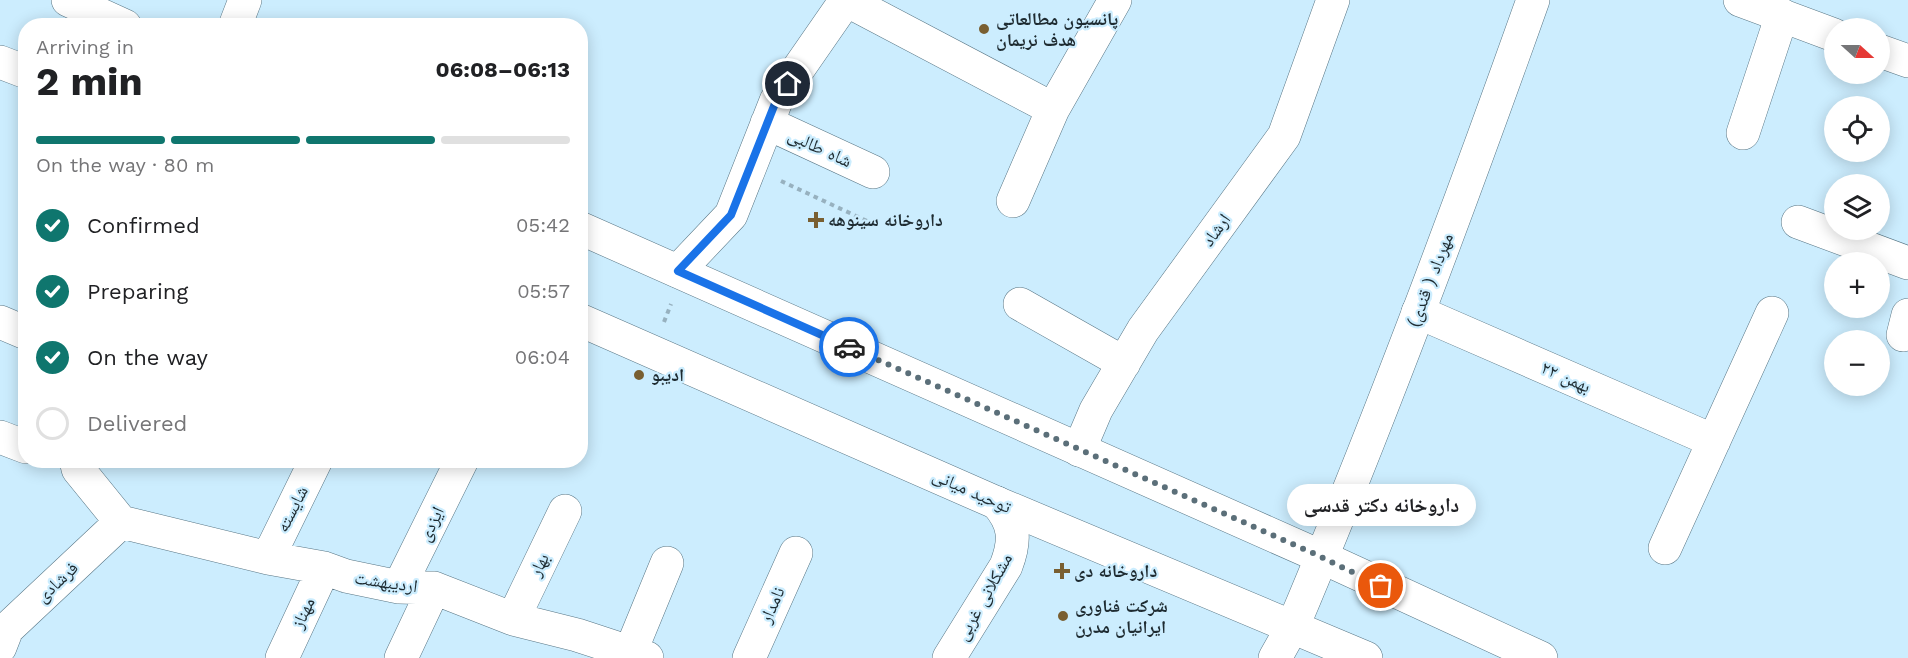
<!DOCTYPE html>
<html lang="en">
<head>
<meta charset="utf-8">
<style>
	:root { --surface:#fff; --page:#f2f2f2; --text:#202124; --muted:#757577; --line:#e0e0e0; --accent:#0f766e }
	body { margin:0; font-family:"Work Sans","Noto Naskh Arabic",sans-serif; background:var(--page); color:var(--text); height:100vh; display:flex; flex-direction:column; font-size:22px; white-space:nowrap }
	* { box-sizing:border-box; margin:0 }
	p { font-size:20px; color:var(--muted) }
	.icon { flex:none; width:33px; height:33px; fill:none; stroke:currentColor; stroke-width:2; stroke-linecap:round; stroke-linejoin:round }
	.map { position:relative; flex:1; overflow:hidden }
	.drawer { position:absolute; left:18px; top:18px; width:570px; height:450px; display:flex; flex-direction:column; background:var(--surface); border-radius:24px; box-shadow:0 3px 15px #0003 }
	.drawer>* { flex:none }
	.needle { width:39px; rotate:111deg }
	.buttons { position:absolute; left:1824px; top:18px; display:grid; gap:12px }
	.buttons a { display:grid; place-items:center; width:66px; height:66px; border-radius:50%; background:var(--surface); box-shadow:0 3px 15px #0003; font-size:30px }
	.pin { position:absolute; display:grid; place-items:center; width:51px; height:51px; color:#fff; margin:-26px; border:3px solid #fff; border-radius:50%; box-shadow:0 2px 6px #0007 }
	.courier { position:absolute; display:grid; place-items:center; width:60px; height:60px; margin:-30px; border:4px solid #1a73e8; border-radius:50%; background:#fff; color:#222; box-shadow:0 2px 8px #0007 }
	.bubble { position:absolute; height:42px; border-radius:21px; background:var(--surface); box-shadow:0 3px 15px #0003; font-size:20px; font-weight:700; line-height:42px; text-align:center }
	.summary em { font-style:normal; font-weight:700 }
	.summary div { display:flex; flex-direction:column-reverse }
	.summary { display:flex; align-items:center; justify-content:space-between; height:102px; padding:0 18px }
	h1 { font-size:39px; font-weight:700; line-height:45px }
	.bar { display:grid; grid-template-columns:repeat(4,1fr); gap:9px 6px; align-content:center; height:72px; padding:0 18px }
	.bar i { height:8px; border-radius:4px; background:var(--line) }
	.bar .current { background:var(--accent) }
	.bar p { grid-column:span 4 }
	ol { padding:0 18px; list-style:none }
	li { display:flex; align-items:center; gap:18px; height:66px }
	li p { margin-inline-start:auto }
	li .icon { padding:6px; border-radius:50%; background:var(--accent); color:#fff; stroke-width:4 }
	li:last-child { color:var(--muted) }
	li i { width:33px; height:33px; border:3px solid var(--line); border-radius:50% }
	.map>svg:first-child { display:block }
	.lines { fill:none; stroke-linecap:round; stroke-linejoin:round }
	.minor-casing { stroke:#587685; stroke-width:34 }
	.tertiary-casing { stroke:#587685; stroke-width:34 }
	.secondary-casing { stroke:#587685; stroke-width:34 }
	.path { stroke:#97b1bf; stroke-width:4; stroke-dasharray:4.5 4.5; stroke-linecap:butt }
	.minor { stroke:#fff; stroke-width:33 }
	.tertiary { stroke:#fff; stroke-width:33 }
	.secondary { stroke:#fff; stroke-width:33 }
	.done { stroke:#5b6f79; stroke-width:6; stroke-dasharray:0 10.8 }
	.route { stroke:#1a73e8; stroke-width:8 }
	.poi-dot { fill:#795f31; stroke:#ccedfe; stroke-width:2 }
	.labels { text-anchor:middle; stroke-width:4.5; stroke-linejoin:round; paint-order:stroke }
	.poi-label { font-size:18px; font-weight:bold; fill:#1e2b31; stroke:#ccedfe; text-anchor:start }
	.street-label { font-size:18px; fill:#1e2b31; stroke:#ccedfe }
</style>
</head>
<body>
<div class="map">
<svg width="1908" height="658" viewBox="0 0 1908 658">
	<rect width="100%" height="100%" fill="#ccedfe"/>
	<g class="lines">
		<defs>
			<path id="minor" d="M846 0 1053 109
				M1740 0 1834 35
				M235 26 245 0
				M1880 51 1908 61
				M767 123 873 172
				M1743 133 1782 15
				M1013 201 1053 109 1115 0
				M1798 222 1908 263
				M678 271 731 215 776 101 846 0
				M1020 304 1124 363
				M1418 312 1714 441
				M0 322 26 333
				M1903 335 1908 315
				M0 437 26 447
				M1079 450 1096 410 1143 330 1284 136 1333 0
				M76 460 78 469 121 522
				M121 522 268 558 324 568 346 576 399 587 434 588 513 619 577 635 647 658
				M1665 548 1772 313
				M268 558 316 460
				M399 587 462 460
				M513 619 565 511
				M0 647 7 629 121 522
				M630 653 667 563
				M282 658 324 568
				M401 658 434 588
				M749 658 796 553
				M949 658 1006 566C1016 540 1015 524 997 503
				M1275 658 1293 626"/>
			<path id="tertiary" d="M1293 626C1380 420 1458 211 1533 0"/>
			<path id="secondary" d="M68 0 125 26
				M0 62 26 72
				M580 228 1315 554 1541 658
				M580 320 997 503 1366 658"/>
		</defs>
		<use href="#minor" class="minor-casing"/>
		<use href="#tertiary" class="tertiary-casing"/>
		<use href="#secondary" class="secondary-casing"/>
		<path class="path" d="M781 181 869 222
			M664 322 671 304"/>
		<use href="#minor" class="minor"/>
		<use href="#tertiary" class="tertiary"/>
		<use href="#secondary" class="secondary"/>
	</g>
	<g class="lines">
		<path class="done" d="M849 347 1315 554 1381 586"/>
		<path class="route" d="M788 84 776 101 731 215 678 271 849 347"/>
	</g>
	<g class="poi-dot">
		<circle cx="984" cy="29" r="6"/>
		<path d="M813 211h6v6h6v6h-6v6h-6v-6h-6v-6h6z"/>
		<circle cx="639" cy="375" r="6"/>
		<path d="M1059 562h6v6h6v6h-6v6h-6v-6h-6v-6h6z"/>
		<circle cx="1063" cy="616" r="6"/>
	</g>
	<g class="labels">
		<g class="poi-label">
			<text x="996" y="25">پانسیون مطالعاتی<tspan x="996" dy="21">هدف نریمان</tspan></text>
			<text x="828" y="226">داروخانه سینوهه</text>
			<text x="651" y="381">ادیبو</text>
			<text x="1074" y="577">داروخانه دی</text>
			<text x="1075" y="612">شرکت فناوری<tspan x="1075" dy="21">ایرانیان مدرن</tspan></text>
		</g>
		<g class="street-label">
			<text transform="translate(820 148) rotate(25)" y="6">شاه طالبی</text>
			<text transform="translate(1216 230) rotate(-54)" y="6">ارشاد</text>
			<text transform="translate(1430 280) rotate(-69)" y="6">مهرداد ( قندی)</text>
			<text transform="translate(1566 377) rotate(24)" y="6">۲۲ بهمن</text>
			<text transform="translate(972 491) rotate(24)" y="6">توحید میانی</text>
			<text transform="translate(292 509) rotate(-63)" y="6">شایسته</text>
			<text transform="translate(431 524) rotate(-64)" y="6">ایزدی</text>
			<text transform="translate(539 565) rotate(-64)" y="6">بهار</text>
			<text transform="translate(57 582) rotate(-43)" y="6">فرشادی</text>
			<text transform="translate(386 582) rotate(8)" y="6">اردیبهشت</text>
			<text transform="translate(984 597) rotate(-61)" y="6">مشکلانی غربی</text>
			<text transform="translate(772 605) rotate(-66)" y="6">نامدار</text>
			<text transform="translate(303 613) rotate(-65)" y="6">مهناز</text>
		</g>
	</g>
</svg>
<div class="buttons">
<a><svg class="needle" viewBox="-14 -14 28 28"><path d="M0-13l5 13h-10z" fill="#e53935"/><path d="M0 13l5-13h-10z" fill="#757577"/></svg></a>
<a><svg class="icon" aria-label="locate" viewBox="0 0 24 24"><circle cx="12" cy="12" r="6"/><path d="M12 2v4M12 18v4M2 12h4M18 12h4"/></svg></a>
<a><svg class="icon" aria-label="layers" viewBox="0 0 24 24"><path d="M12 4l9 5-9 5-9-5zM3 14l9 5 9-5"/></svg></a>
<a>+</a>
<a>−</a>
</div>
<div class="pin" style="left:1381px;top:586px;background:#ea580c"><svg class="icon" aria-label="bag" viewBox="0 0 24 24"><path d="M5 8h14l-1 12H6zM9 8a3 3 0 0 1 6 0"/></svg></div>
<div class="pin" style="left:788px;top:84px;background:#1f2937"><svg class="icon" aria-label="home" viewBox="0 0 24 24"><path d="M3 11l9-7 9 7M6 9v11h12V9"/></svg></div>
<div class="courier" style="left:849px;top:347px"><svg class="icon" aria-label="car" viewBox="0 0 24 24"><path d="M5 17H2v-5l4-1 3-4h7l3 4 3 1v5h-3M9 17h6M6 11h13"/><circle cx="7" cy="17" r="2"/><circle cx="17" cy="17" r="2"/></svg></div>
<div class="bubble" style="left:1287px;top:484px;width:189px">داروخانه دکتر قدسی</div>
<section class="drawer">
<div class="summary"><div><h1>2 min</h1><p>Arriving in</p></div><em>06:08–06:13</em></div>
<div class="bar"><i class="current"></i><i class="current"></i><i class="current"></i><i></i><p>On the way · 80 m</p></div>
<ol>
<li><svg class="icon" aria-label="check" viewBox="0 0 24 24"><path d="M5 12l5 5 9-10"/></svg>Confirmed<p>05:42</p></li>
<li><svg class="icon" aria-label="check" viewBox="0 0 24 24"><path d="M5 12l5 5 9-10"/></svg>Preparing<p>05:57</p></li>
<li><svg class="icon" aria-label="check" viewBox="0 0 24 24"><path d="M5 12l5 5 9-10"/></svg>On the way<p>06:04</p></li>
<li><i></i>Delivered</li>
</ol>
</section>
</div>
</body>
</html>
